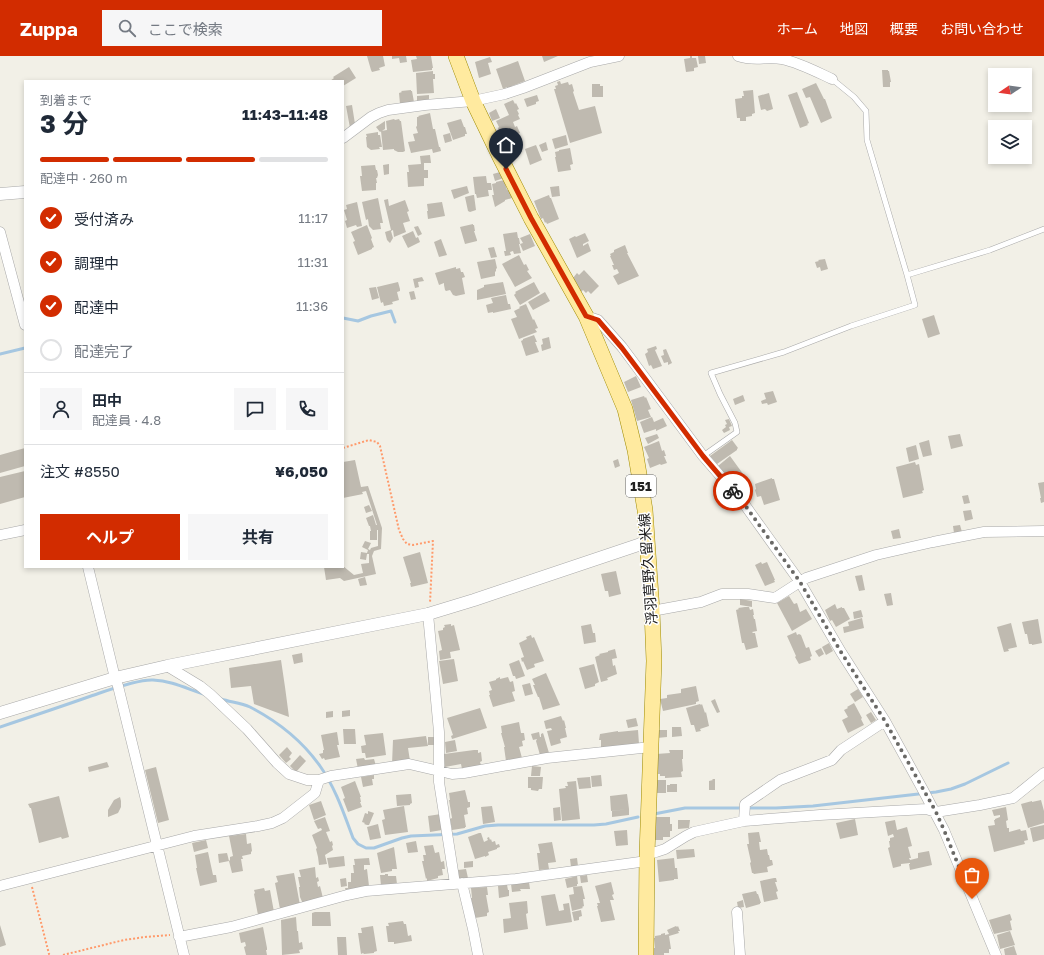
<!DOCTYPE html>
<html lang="ja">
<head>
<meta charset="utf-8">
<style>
	:root { --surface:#fff; --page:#f6f6f7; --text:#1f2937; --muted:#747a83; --line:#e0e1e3; --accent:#d22c00 }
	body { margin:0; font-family:"Golos Text","Noto Sans JP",sans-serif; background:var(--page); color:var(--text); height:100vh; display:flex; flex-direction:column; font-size:15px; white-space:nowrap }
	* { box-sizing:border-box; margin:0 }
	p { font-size:13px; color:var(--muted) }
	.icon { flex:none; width:22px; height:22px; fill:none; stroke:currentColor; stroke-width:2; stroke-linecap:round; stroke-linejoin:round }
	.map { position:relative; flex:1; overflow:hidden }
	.sheet { position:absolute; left:24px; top:24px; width:320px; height:488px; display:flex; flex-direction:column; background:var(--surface); border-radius:0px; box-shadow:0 2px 6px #0003 }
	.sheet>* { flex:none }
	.needle { width:26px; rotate:257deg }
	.tools { position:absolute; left:988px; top:12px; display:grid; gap:8px }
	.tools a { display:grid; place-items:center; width:44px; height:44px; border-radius:0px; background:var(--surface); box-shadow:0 2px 6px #0003; font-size:20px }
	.pin { position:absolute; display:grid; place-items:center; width:34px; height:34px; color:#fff; margin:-41px -17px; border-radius:50% 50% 50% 0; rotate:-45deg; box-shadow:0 0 4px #0007 }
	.pin .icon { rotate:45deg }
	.courier { position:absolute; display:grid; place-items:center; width:40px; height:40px; margin:-20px; border:3px solid #d22c00; border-radius:50%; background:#fff; color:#222; box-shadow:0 1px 5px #0007 }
	.head em { font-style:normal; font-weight:700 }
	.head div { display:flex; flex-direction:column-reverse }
	.head { display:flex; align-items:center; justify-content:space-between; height:68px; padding:0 16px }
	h1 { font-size:26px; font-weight:700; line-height:30px }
	.bar { display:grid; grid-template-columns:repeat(4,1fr); gap:6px 4px; align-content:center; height:48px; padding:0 16px }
	.bar i { height:5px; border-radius:3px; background:var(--line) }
	.bar .on { background:var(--accent) }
	.bar p { grid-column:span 4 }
	.line { display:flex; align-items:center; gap:10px; padding:0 16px; border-top:1px solid var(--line) }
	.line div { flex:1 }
	.round { display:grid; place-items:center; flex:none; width:42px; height:42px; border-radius:0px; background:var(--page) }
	ol { padding:0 16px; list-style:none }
	li { display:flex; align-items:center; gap:12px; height:44px }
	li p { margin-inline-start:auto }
	li .icon { padding:4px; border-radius:50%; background:var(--accent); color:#fff; stroke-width:4 }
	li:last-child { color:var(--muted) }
	li i { width:22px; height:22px; border:2px solid var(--line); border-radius:50% }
	.cta { display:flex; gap:8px; margin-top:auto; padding:8px 16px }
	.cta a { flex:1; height:46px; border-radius:0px; background:var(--accent); color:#fff; font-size:16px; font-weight:700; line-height:46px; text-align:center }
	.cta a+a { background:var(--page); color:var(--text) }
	header { display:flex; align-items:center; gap:24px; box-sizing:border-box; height:56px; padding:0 20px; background:var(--accent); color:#fff }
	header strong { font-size:19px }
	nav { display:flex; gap:22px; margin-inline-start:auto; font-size:14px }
	.search { width:280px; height:36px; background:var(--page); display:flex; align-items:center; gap:10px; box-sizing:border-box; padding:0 14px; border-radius:0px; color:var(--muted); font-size:15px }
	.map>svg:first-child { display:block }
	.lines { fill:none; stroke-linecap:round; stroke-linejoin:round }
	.stream { stroke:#a6c7e1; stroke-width:3 }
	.building { fill:#bfbab0 }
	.service-casing { stroke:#a8a8a8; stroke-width:6 }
	.minor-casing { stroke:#a8a8a8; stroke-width:11 }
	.tertiary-casing { stroke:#a8a8a8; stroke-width:13 }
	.primary-casing { stroke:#9e8b00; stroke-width:16 }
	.path { stroke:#ff9a6b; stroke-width:2; stroke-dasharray:2 2; stroke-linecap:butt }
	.service { stroke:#fff; stroke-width:5 }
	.minor { stroke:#fff; stroke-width:10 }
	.tertiary { stroke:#fff; stroke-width:12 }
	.primary { stroke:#ffea9f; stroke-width:15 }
	.done { stroke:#6a6966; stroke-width:4; stroke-dasharray:0 7.2 }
	.route { stroke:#d22c00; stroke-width:5 }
	.labels { text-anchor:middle; stroke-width:3; stroke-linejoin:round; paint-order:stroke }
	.shield { fill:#fff; stroke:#646464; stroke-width:1 }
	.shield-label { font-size:13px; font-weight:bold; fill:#212121 }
	.street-label { font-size:14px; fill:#212121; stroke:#fff }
</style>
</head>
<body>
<header>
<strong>Zuppa</strong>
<div class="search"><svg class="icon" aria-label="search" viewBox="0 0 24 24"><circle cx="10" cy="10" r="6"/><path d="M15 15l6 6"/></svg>ここで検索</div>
<nav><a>ホーム</a><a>地図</a><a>概要</a><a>お問い合わせ</a></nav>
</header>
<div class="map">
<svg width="1044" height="899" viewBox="0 0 1044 899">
	<rect width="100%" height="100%" fill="#f2f0e7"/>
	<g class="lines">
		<path class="stream" d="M343 262 358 265 371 260 391 255 395 266
			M0 298 25 292
			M221 643C230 646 241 647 250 651 277 665 303 686 320 710 335 731 344 758 353 782L358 788 366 792H374L402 782 411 780 457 778 485 770 498 769H594L606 768 638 761
			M0 671C30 661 60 651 91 640 106 635 137 623 153 624 173 625 187 633 206 639
			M654 758 685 752H776L813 750 936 736 951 733 965 728 1008 707"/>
	</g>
	<path class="building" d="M367 0H383L385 10 379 12 380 14 372 16 371 14Z
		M392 0H406L407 6 400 7 399 2 392 3Z
		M416 0H431L433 12H432V14L413 16 411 4 417 3Z
		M542 0H558L544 6Z
		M690 0H692V2H696L698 11 694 12V15L686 16 684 3 690 2Z
		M698 0H705L706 7 699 8Z
		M490 1 492 6 488 7 491 18 479 22 475 6Z
		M518 5 525 25 512 30V31L507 33V31L503 33 496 13Z
		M349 11 356 22 343 30V25H330L334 22 333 21Z
		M882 14H888V15H889L891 26H890V31H883Z
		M433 15V18H435V23H433L434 37 417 38 416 17Z
		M560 25 561 28 568 26 569 29 572 28 574 35 573 36 579 54 595 50 602 77 570 87 554 33H556L555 30 558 29 557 26Z
		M816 27 824 43H825L832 62 821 67 810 41 806 42 802 33Z
		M592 28H600V30H603V41H592Z
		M411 34V35H412L414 46 400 48 399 37 402 36 401 35Z
		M753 34 755 57 752 58V60L746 61V65H740V62H737L735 43 742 42V40H744L743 35Z
		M797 36 809 67 807 68 808 69 800 72 788 39Z
		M769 37 773 53 767 55 765 53 761 54 758 40Z
		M429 39V46H417V40Z
		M537 39 539 45 536 46V48L527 51 524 43Z
		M513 44 515 48 516 47 519 53 517 54 519 58 518 59 520 63 513 66 515 71 517 70 520 77 517 78 520 84H518L521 89 507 95 500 78 498 72 499 71 496 65 509 59 504 48Z
		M352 49 355 68 350 72 346 50Z
		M496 53 500 62 492 65 489 57Z
		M430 57 433 73H435L439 91H440L441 95 433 97 432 93 411 97 408 86 415 85 413 78 418 77 416 71 417 70V61H419L418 60Z
		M394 63 395 64 399 63 400 65H401L405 95 403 96H398L394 94V93L383 94 381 75 387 74 386 65Z
		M461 63 464 71H465L467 78H465V80L453 84 447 67Z
		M385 65V73L380 76 376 71Z
		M378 76V79H380L382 91H379L380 93 371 94 367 91 366 81H367L366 78Z
		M450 77 452 85 445 87 443 79Z
		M566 79 568 89 555 93 552 83Z
		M546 86 548 94 542 96 539 89Z
		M536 89 542 104 530 109 525 93Z
		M570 92 573 108 570 109 571 114 558 116 555 101H556L555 96 559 95V94Z
		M430 99 431 107H424V114H428V122H424V130L408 131 407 116H409L408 109 421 108 420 100Z
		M389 108V118L384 119 383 109Z
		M375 109 376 114H377L378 119 377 122H376L377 127H376V134L362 135 360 120H362L361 110Z
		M500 116 504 122 495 125 493 118Z
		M486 120 487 127H491L492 134H488L489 140 477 142 476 138H475L473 121Z
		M504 124 507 134 510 133 512 142 505 144V145L495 151 492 139H494L492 128 496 127V126Z
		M467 130 469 137 454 143 451 134Z
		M559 130 560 140 552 141 550 131Z
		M473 139H474L476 154 470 156 468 155 465 141Z
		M549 139 550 142H551L559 163 547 168 546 166 545 167 543 162 541 163 534 145Z
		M378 142 383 167H380L381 173 373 174 369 170 368 163 366 164 362 146Z
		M388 143 389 150 405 144 409 155 407 156 410 165 403 167 406 176 394 181 393 174 391 175 393 182 390 187 387 184 385 176 391 174 384 144Z
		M357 146 362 170 357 171 356 169 347 172 345 165 347 164 344 154 347 153 346 149Z
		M442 146 445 160 428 163 427 155H428L427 148Z
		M473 168V169H474L475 175H474L477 184V185L465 188 460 171Z
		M367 169 372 182 371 183 374 191 372 192V193L358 199 353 186 355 185 351 176Z
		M418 170 422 178 418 180 414 171Z
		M413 175 416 182 418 181 420 186 408 192 402 180Z
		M517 176 518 182H519L520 188H519L521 197 514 198 513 195 510 196 511 199 505 200 504 195H506L503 178Z
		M585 177 589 185 583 188V190L588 187 591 195 577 202 569 183 575 180 576 181Z
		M530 178 535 190 523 195 520 188 523 187 520 182Z
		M441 183 447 199 439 201 434 186Z
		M625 189 628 197H627L639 220 618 229 613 220 619 217 617 213 614 214 612 209H614L610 200H611L610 198 614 196V194Z
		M494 191 497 201 491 202 488 192Z
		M519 199 524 209 526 208 529 214 527 215 532 222 515 231 502 208Z
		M495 203 497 212 496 213V215L495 216V220L481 223 477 206Z
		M825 203 828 213 821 215 820 211 817 212 815 206 819 205 818 204Z
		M456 211V213L460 212 461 216H463L465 221 462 222 465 238 456 240 453 239 450 234 446 235 445 234 444 229V227L439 229 435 217Z
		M584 214 599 230 591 238 588 235 586 237 583 234 581 236 575 229 573 224 574 223 573 222 577 217 579 219Z
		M422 221 424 225 418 226 419 231 415 232 413 223Z
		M398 226 400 233V235L397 236 399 244 392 246 393 248 384 250 383 246 381 247 377 231Z
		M503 226 506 238 477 244V234L484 231V229Z
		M534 226 540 237 520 249 514 239 516 237 515 236Z
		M376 231 379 242 372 244 369 232Z
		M414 235 416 243 411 244 409 236Z
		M545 236 550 245 533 254 528 246Z
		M506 239 508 248H510L511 253 493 257V256L488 257 486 249 493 247 491 242Z
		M526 248 533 264 534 263 538 272 535 273 537 276 519 283 511 263 517 261 514 255 520 252 519 251Z
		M934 259 940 278 928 282 922 263Z
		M534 279 537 286H535L539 296 526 300 521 285 523 284V283Z
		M549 281 551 292 542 295 541 289 543 288 542 283Z
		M656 290 657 293 655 294 662 310 653 313 651 309 649 310 645 298 648 296 647 293Z
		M666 293 672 307 668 309V306L664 307 661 300 664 299 663 294Z
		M636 320 641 331 628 336 624 326Z
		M773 335 777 346 768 349 767 347 762 348 761 345 766 343 764 337Z
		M743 339 745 345 735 349 733 343Z
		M644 340 645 342 646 341 651 353 648 354 651 361 637 365 631 344Z
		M652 361 654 366 663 362 667 370 656 375V373L644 377 640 366Z
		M729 363 732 370 729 371 730 374 724 377 722 374 726 371 725 369 727 368 725 364Z
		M657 378 659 382 648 388 645 382Z
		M960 378 963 390 951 393 948 380Z
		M732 384 738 392 737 393V394L717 408 710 400Z
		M929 384 932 399 923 401 919 387Z
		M659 385 662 395 664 394 666 400H664L667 407 661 409 660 408 650 412 647 403 649 402 644 391Z
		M916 389 919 403 909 406 906 392Z
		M25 392V410L0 417V399Z
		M730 400 746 422 742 425 741 424 739 426 738 425 732 430 718 410Z
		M618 403 620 410 615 412 613 405Z
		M355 404 361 431 368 430 382 472 381 493 374 495 372 500 376 518 344 525 340 522 326 524 324 511H343V510L354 519 363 517 361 508 369 507V498H367L366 504 360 503 361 496 367 497 368 494 362 491 365 485 371 487 368 493 370 494 371 492 378 490V474H377V484H370V475H371L370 470H369L366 462 373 459 376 469H377L366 435 362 436 363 438 343 442V406Z
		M915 406 916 409 919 408 924 434 922 435 923 437 903 442 896 411Z
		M25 415V441L0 448V421Z
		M772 422V423H774L780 444 764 449 761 440 757 441 755 434 756 433 755 428Z
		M744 425 749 433 740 440 734 432Z
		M1044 426V446L1041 447 1040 442H1041L1038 427Z
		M968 439 970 447 964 448 962 440Z
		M369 449 372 455 366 457 364 451Z
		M971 454 973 463 965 465 963 455Z
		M960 469 962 476 954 477 953 470Z
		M899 473 901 482 893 483 891 475Z
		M420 496 428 527 411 531 410 527H411L403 501Z
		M761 506 762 508 767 506 775 524H774L775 526 765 530 755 509Z
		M616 515 621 538 609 541 608 535H605L601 518Z
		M862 519 865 534 859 535 855 520Z
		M365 521 367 529 360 530 358 523Z
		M891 537 893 549 887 550 884 538Z
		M789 540 794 548 797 547 800 556 806 553 812 563 792 575 777 547Z
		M740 543 752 545V551L740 549Z
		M835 548 837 553 842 551V552H844L850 563 836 571 832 564 830 565 825 554Z
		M745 551H749L750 554 753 553 754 559H753L754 563H755L757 575 752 576 753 577H755L758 591 746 594 744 587H742L736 554 739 553 738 552Z
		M861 554 863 561 854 563 853 556Z
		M862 562 864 572 844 577 843 571 849 570 848 566Z
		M1038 563 1042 587 1032 589V588H1029L1027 578H1025L1022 566Z
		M1011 567 1017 591 1008 593 1009 595 1004 596 997 571Z
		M451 568V570L454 569 460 594 450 596 451 602 440 604 439 595 442 594 438 575 443 574V572L445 571 444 569Z
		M591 568 593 577H595L596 586 584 588 581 570Z
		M796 576 797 579 799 578 801 579 806 592 809 591 812 600 810 601 811 604 799 608 795 601 796 600 787 580Z
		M531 579 532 582 534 581 544 605 534 608 535 611 527 614 523 605 522 606 521 602 524 601 519 587 527 583 526 581Z
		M829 587 833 595 826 599 822 591Z
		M821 592 824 598 819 601 815 595Z
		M615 593 617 602 612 603 613 610 615 609 617 618 607 622 608 624 601 626 595 601 600 599 599 598 608 596V595Z
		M302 597 303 606 294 608 292 599Z
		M454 603 458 625 443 628 439 605Z
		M281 604 285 631 289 661 254 648 251 630 231 632 229 612Z
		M519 604 525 620 516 623 515 620H513L509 608Z
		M594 608 599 626 595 628V630L585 633 579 612Z
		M546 617 560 649 543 654 539 641H538L533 629H535L532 623Z
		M500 621V623L508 621 510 626 513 625 515 635 512 636 515 645 493 651 489 639H490L489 635 492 634 489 626 496 624V623Z
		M530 627 533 638 525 640 522 629Z
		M696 630 699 645 696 646V648L663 655 660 643 667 642V639L681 637V633Z
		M858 633 863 641 855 646 850 638Z
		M715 643 720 656 717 657 711 645Z
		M854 647 862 662 861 663 864 669 848 677 842 664 848 661 844 654 848 652 847 651Z
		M700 648 701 649 702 648 705 657 706 656 709 670 700 673 701 675 696 676 694 669H691L686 652Z
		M480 652 487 672 452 683 451 680 453 679 447 662Z
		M350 654V660L342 661V655Z
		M333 655V661L326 662V656Z
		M871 656 876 664 871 667 866 659Z
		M561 660 563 665 564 664 566 672H565L567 681 560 683 561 687 551 690 547 675 552 674 551 672 546 673 544 665Z
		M636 662 638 670 628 672 626 664Z
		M519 666 521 677H524L525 684 522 685 523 690 519 691 522 702 506 705 504 691H505L501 677H502L501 670Z
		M672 671H681L682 680 672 681Z
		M343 673H355L356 688H344Z
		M638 674 639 688 601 692V684H599L600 678 618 675V676Z
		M657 674H667V681L657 682Z
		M337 676 339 689H337L340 701 325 704 324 702 322 703 319 698 323 697V694H324L321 679Z
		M539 676 540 681H541V678L543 677 544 680 549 697 540 699 536 685 537 683 533 684 531 678Z
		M383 677 386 699 366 702 365 697H362L361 690 366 689 364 679Z
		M426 680 428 690 408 692 410 705 392 708 393 684Z
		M428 681H435V689H428Z
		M455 684 457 695 446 697 445 686Z
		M287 691 292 697 289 701 291 703 286 707 279 699Z
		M474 694H478V697L481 696 482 705 480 706 481 709 462 713 461 708 445 711 444 698Z
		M669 694H683V703H682L683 715 681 716 682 721 665 722V720H660V718H656V698L670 697Z
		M300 699 306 705 296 716 290 710Z
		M364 702 365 704 374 703 376 710 358 713 356 703Z
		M107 706 109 711 89 716 88 711Z
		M532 710 541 711 540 720H531Z
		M156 711 169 764 158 767 145 714Z
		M374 719V723H372L373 729 363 731 361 721Z
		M601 719 602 730 592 731 591 720Z
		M528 721H543L542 733H539L538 735 531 734V732H528Z
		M590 721 591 732 579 733 577 722Z
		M712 723H715V734H709V725L713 724Z
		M655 724H666V737H656Z
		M355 725 361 741H360L361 746H360L362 751 348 756 343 743 345 742 341 731Z
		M576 725 580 763 562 765 559 733 566 732 565 730H568L567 726Z
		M670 728H677V736H667V729H670Z
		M465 734 468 746H470V751L467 752 468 758 464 759 466 771H465V772L452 774 450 763 452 762 449 744H450L449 737Z
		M410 738H411L412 747 410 748V749L397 750 396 739Z
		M627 738 629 753 611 755 610 740Z
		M59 740 69 781 62 783 61 781 39 787 31 752H30L28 748Z
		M120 741 121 745V751L118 757 108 761V754L114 744Z
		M1041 744 1044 755V767L1028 772 1021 748 1032 745V746Z
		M321 745 326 759 314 764 309 749Z
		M404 750 408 776 385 779 382 764 385 763 383 754Z
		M492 750 495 766 483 768 481 751Z
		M560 751 561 764 554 765 553 752Z
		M1006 751 1008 764 1006 765 1007 772H1009V776L1020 773 1021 775 1026 774 1028 784 1024 785 1025 788 994 796 988 770 995 769 994 764H995V763L1000 761V759L994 760 992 754Z
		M629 753V759L612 761V755Z
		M368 755 374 757 369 769H367L364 768 365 767 362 766 365 757 368 758Z
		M441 758 442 774 430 776 428 760Z
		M325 761 330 775 326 776 330 786 332 785 333 789 332 790 333 794 325 799 327 808 319 809 318 801 316 793 317 792 312 779 322 774 321 772 318 773 314 765Z
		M654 761H670V768H672V775H670V781H663V784H654Z
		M855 763 858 779 840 783 836 767Z
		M678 764H690L689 772 678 773Z
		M895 764 897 774 907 771 912 790 908 791 911 802H909L910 804 918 802V797L929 795 932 809 910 814 909 808H910V807L901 808V810L893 812 888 792 890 791 889 785H890V782L894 781 893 778 888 780 885 766Z
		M378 768 381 782 370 784 367 771Z
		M1044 769V783L1033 786 1030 772Z
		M627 774 628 789 616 790 614 775Z
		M759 776 761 786H759L760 794 767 793 768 799H769L770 804H772L773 809 767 811 768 816 754 818 753 817H752L750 807 751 806 747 788H749L748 777Z
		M479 777H481L484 786 488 784 487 782 489 781 490 784 491 783 492 786 495 785 496 789 499 788 500 791 497 792V793L488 796 489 799 485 801V800L475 803 468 781Z
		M246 778 247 788 251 787 252 795 251 796V798L242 800 243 803H241L243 815 232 817 229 805 230 804V801L233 800 229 780Z
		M206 784 208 792 194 796 192 787Z
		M416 785 418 796 408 797 406 787Z
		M552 786 556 806 548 807 549 813 539 814 537 797H540L538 788Z
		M433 789 435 797 439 796 441 806 444 805 445 813H442L443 819 438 820V822L427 825V822L426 823 422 805H424L423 799H426L424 790Z
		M394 791 397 813H392V815L381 817 377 797Z
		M694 793 695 801 677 803 676 794Z
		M208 796 213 819H216L217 826 200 830 196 812H197L195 799Z
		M227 797 229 805 219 807 218 798Z
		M344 800 345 810 329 812 327 802Z
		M369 802 370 809H364V814L367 813 369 830 346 835 345 832H348V826H351V817H354L353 809H355L354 803Z
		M577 802 578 810 571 811 570 803Z
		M674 802 675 812H677L678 823H674V824L659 826 657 804Z
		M473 805V811L464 812V806Z
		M315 811 316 822 318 821 319 825 317 826 318 831 320 830 323 842 303 848 300 841 299 831H300L298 821H301L299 814Z
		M466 813 468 822 459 823 458 814Z
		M294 817 300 849 280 853 275 827 278 826 276 820Z
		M385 818H388V820H396L397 828 381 830 380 819H385Z
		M587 819 588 826 581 827 580 820Z
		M577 820 578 828H577V830L567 832 565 823Z
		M346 822 347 830 341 831 340 823Z
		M774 822H776L777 826H775L778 835 776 836 778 843 764 846 760 825Z
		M529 826 530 833H520L521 835 512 836 511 828Z
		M611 826 614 838 612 839 614 844H610L615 864 601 866 597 850H598L597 847H600L595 830Z
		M507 829 508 834H509V840L499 842 498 830Z
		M582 830 585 843H583L584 850 582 851 583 852 572 855 569 839 574 838 573 831Z
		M487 831 488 839H486L489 856 487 857V860L475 862 471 842H472L471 832Z
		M264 832 265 835 270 834 274 856 258 859 254 838 255 837 254 834Z
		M756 835 757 838H758L761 847H760V848L746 852 742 838Z
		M555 838 559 855 564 854 563 848 569 847 572 866 546 870 541 840Z
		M743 844 744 851 738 852 737 846Z
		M527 845 528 857 526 858 528 873 504 877 503 863 511 862 509 847Z
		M581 854 582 860 579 861V864L574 865 572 856Z
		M315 856H330L331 870H312V857Z
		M1010 858 1012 864 1010 865 1012 874 994 878 989 864Z
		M296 861 297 875H298L299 887 302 886 303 893 299 894 300 897 282 899 281 864Z
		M403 865 404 868H406L408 880 411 879 412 885 394 888V886H388L386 870H389L388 867Z
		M0 869 6 889 0 891Z
		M373 870 377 895 374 896V897L364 898 363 897 361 898 358 877H362L361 872Z
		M676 870 677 871 678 870 680 875H678L679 877 669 880 671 893H669V897H664V899H653V892H655L654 882H655V880L661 879V878L665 877V879L669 878 667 874Z
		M263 871 267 892V894H266L267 899H246L244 891 246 890 245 886 241 887 239 877Z
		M1010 875 1015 889 1000 893 997 879Z
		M337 881H346L347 899H338Z
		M1014 890 1017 899H1005L1004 893Z"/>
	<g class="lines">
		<defs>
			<path id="service" d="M907 219 990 194 1044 173
				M703 400 737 376 735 367 720 338 711 317 784 296 851 270 915 249 907 219 867 84 866 55 854 41 832 23"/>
			<path id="minor" d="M738 0C755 6 766 0 782 3 798 6 817 16 832 23
				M343 82 371 61 379 57 388 54 425 49 473 45 505 38 523 32 590 6 619 0
				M0 176 25 269
				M586 260 598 264 622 291 703 400 742 445 800 526 841 596 885 665 923 734 944 774 996 899
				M0 479 25 474
				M88 511 115 622 118 630 184 899
				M652 555 701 546 722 538H748L775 542 806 522 876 499 933 486 984 476 1044 475
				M428 558 439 676V726L455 828
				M167 610 200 630 210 638 247 673 277 707 289 718 307 724H319L331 720 409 708 452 718 464 717 547 702 651 691
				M744 765 745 748 780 724 832 704 841 694 885 665
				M647 798 656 796 665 793 686 780 694 776 744 765 820 759 926 753 936 756 980 749 1013 742 1044 717
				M462 827 473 873 478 899
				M0 830 194 780 258 770 272 767 283 762 315 737 319 724
				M737 856 740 899
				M179 881 231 871 347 839 366 835 516 823 647 805"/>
			<path id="tertiary" d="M0 138 25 136
				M0 657 115 622 167 610 428 558 474 544 647 486"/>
			<path id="primary" d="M456 0 473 45 500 101 531 162 586 260 625 353 635 394 645 454 652 555 654 605 647 798 646 899"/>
		</defs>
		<use href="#service" class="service-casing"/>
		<use href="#minor" class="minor-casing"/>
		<use href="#tertiary" class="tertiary-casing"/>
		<use href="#primary" class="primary-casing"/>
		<path class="path" d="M343 392 369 384 377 386 380 390 399 474 403 483 407 488 413 489 433 485 430 547
			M32 831 49 898 51 899
			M63 899 124 884 145 881 170 879"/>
		<use href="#service" class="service"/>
		<use href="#minor" class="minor"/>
		<use href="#tertiary" class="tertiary"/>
		<use href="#primary" class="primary"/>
	</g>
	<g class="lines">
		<path class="done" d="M733 435 742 445 800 526 841 596 885 665 936 756 944 774 972 843"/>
		<path class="route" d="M506 113 531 162 586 260 598 264 622 292 703 400 733 435"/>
	</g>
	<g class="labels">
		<rect class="shield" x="626" y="419" width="30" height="22" rx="3"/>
		<g class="shield-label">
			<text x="641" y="435">151</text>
		</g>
		<g class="street-label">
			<text transform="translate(648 513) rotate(-94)" y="5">浮羽草野久留米線</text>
		</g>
	</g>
</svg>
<div class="tools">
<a><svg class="needle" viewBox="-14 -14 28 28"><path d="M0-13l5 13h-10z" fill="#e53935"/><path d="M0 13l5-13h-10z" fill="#747a83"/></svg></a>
<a><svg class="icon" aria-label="layers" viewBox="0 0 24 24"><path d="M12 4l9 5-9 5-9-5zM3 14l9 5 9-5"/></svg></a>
</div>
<div class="pin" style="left:972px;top:843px;background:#ea580c"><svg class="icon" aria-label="bag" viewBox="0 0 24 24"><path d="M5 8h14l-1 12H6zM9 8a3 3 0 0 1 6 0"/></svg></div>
<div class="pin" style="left:506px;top:113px;background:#1f2937"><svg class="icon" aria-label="home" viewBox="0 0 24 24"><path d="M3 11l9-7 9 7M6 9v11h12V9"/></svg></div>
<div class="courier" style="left:733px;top:435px"><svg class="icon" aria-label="bike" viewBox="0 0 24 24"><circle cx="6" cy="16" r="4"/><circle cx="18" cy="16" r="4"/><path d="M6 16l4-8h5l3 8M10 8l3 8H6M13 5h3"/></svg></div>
<section class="sheet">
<div class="head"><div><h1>3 分</h1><p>到着まで</p></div><em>11:43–11:48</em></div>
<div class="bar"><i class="on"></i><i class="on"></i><i class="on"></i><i></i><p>配達中 · 260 m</p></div>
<ol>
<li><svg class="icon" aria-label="check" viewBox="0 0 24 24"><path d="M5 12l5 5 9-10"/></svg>受付済み<p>11:17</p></li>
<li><svg class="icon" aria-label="check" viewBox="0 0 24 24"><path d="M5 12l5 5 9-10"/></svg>調理中<p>11:31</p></li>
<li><svg class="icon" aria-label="check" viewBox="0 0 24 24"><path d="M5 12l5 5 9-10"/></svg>配達中<p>11:36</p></li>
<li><i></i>配達完了</li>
</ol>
<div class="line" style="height:72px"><a class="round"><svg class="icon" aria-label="person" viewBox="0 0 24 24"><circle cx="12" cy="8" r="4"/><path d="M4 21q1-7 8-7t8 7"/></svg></a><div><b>田中</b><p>配達員 · 4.8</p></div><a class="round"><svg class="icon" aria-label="chat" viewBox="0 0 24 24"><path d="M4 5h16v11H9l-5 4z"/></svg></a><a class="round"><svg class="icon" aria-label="phone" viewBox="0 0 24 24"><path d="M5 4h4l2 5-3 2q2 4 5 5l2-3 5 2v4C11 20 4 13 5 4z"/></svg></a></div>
<div class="line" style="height:52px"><div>注文 #8550</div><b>¥6,050</b></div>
<div class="cta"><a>ヘルプ</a><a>共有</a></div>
</section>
</div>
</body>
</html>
